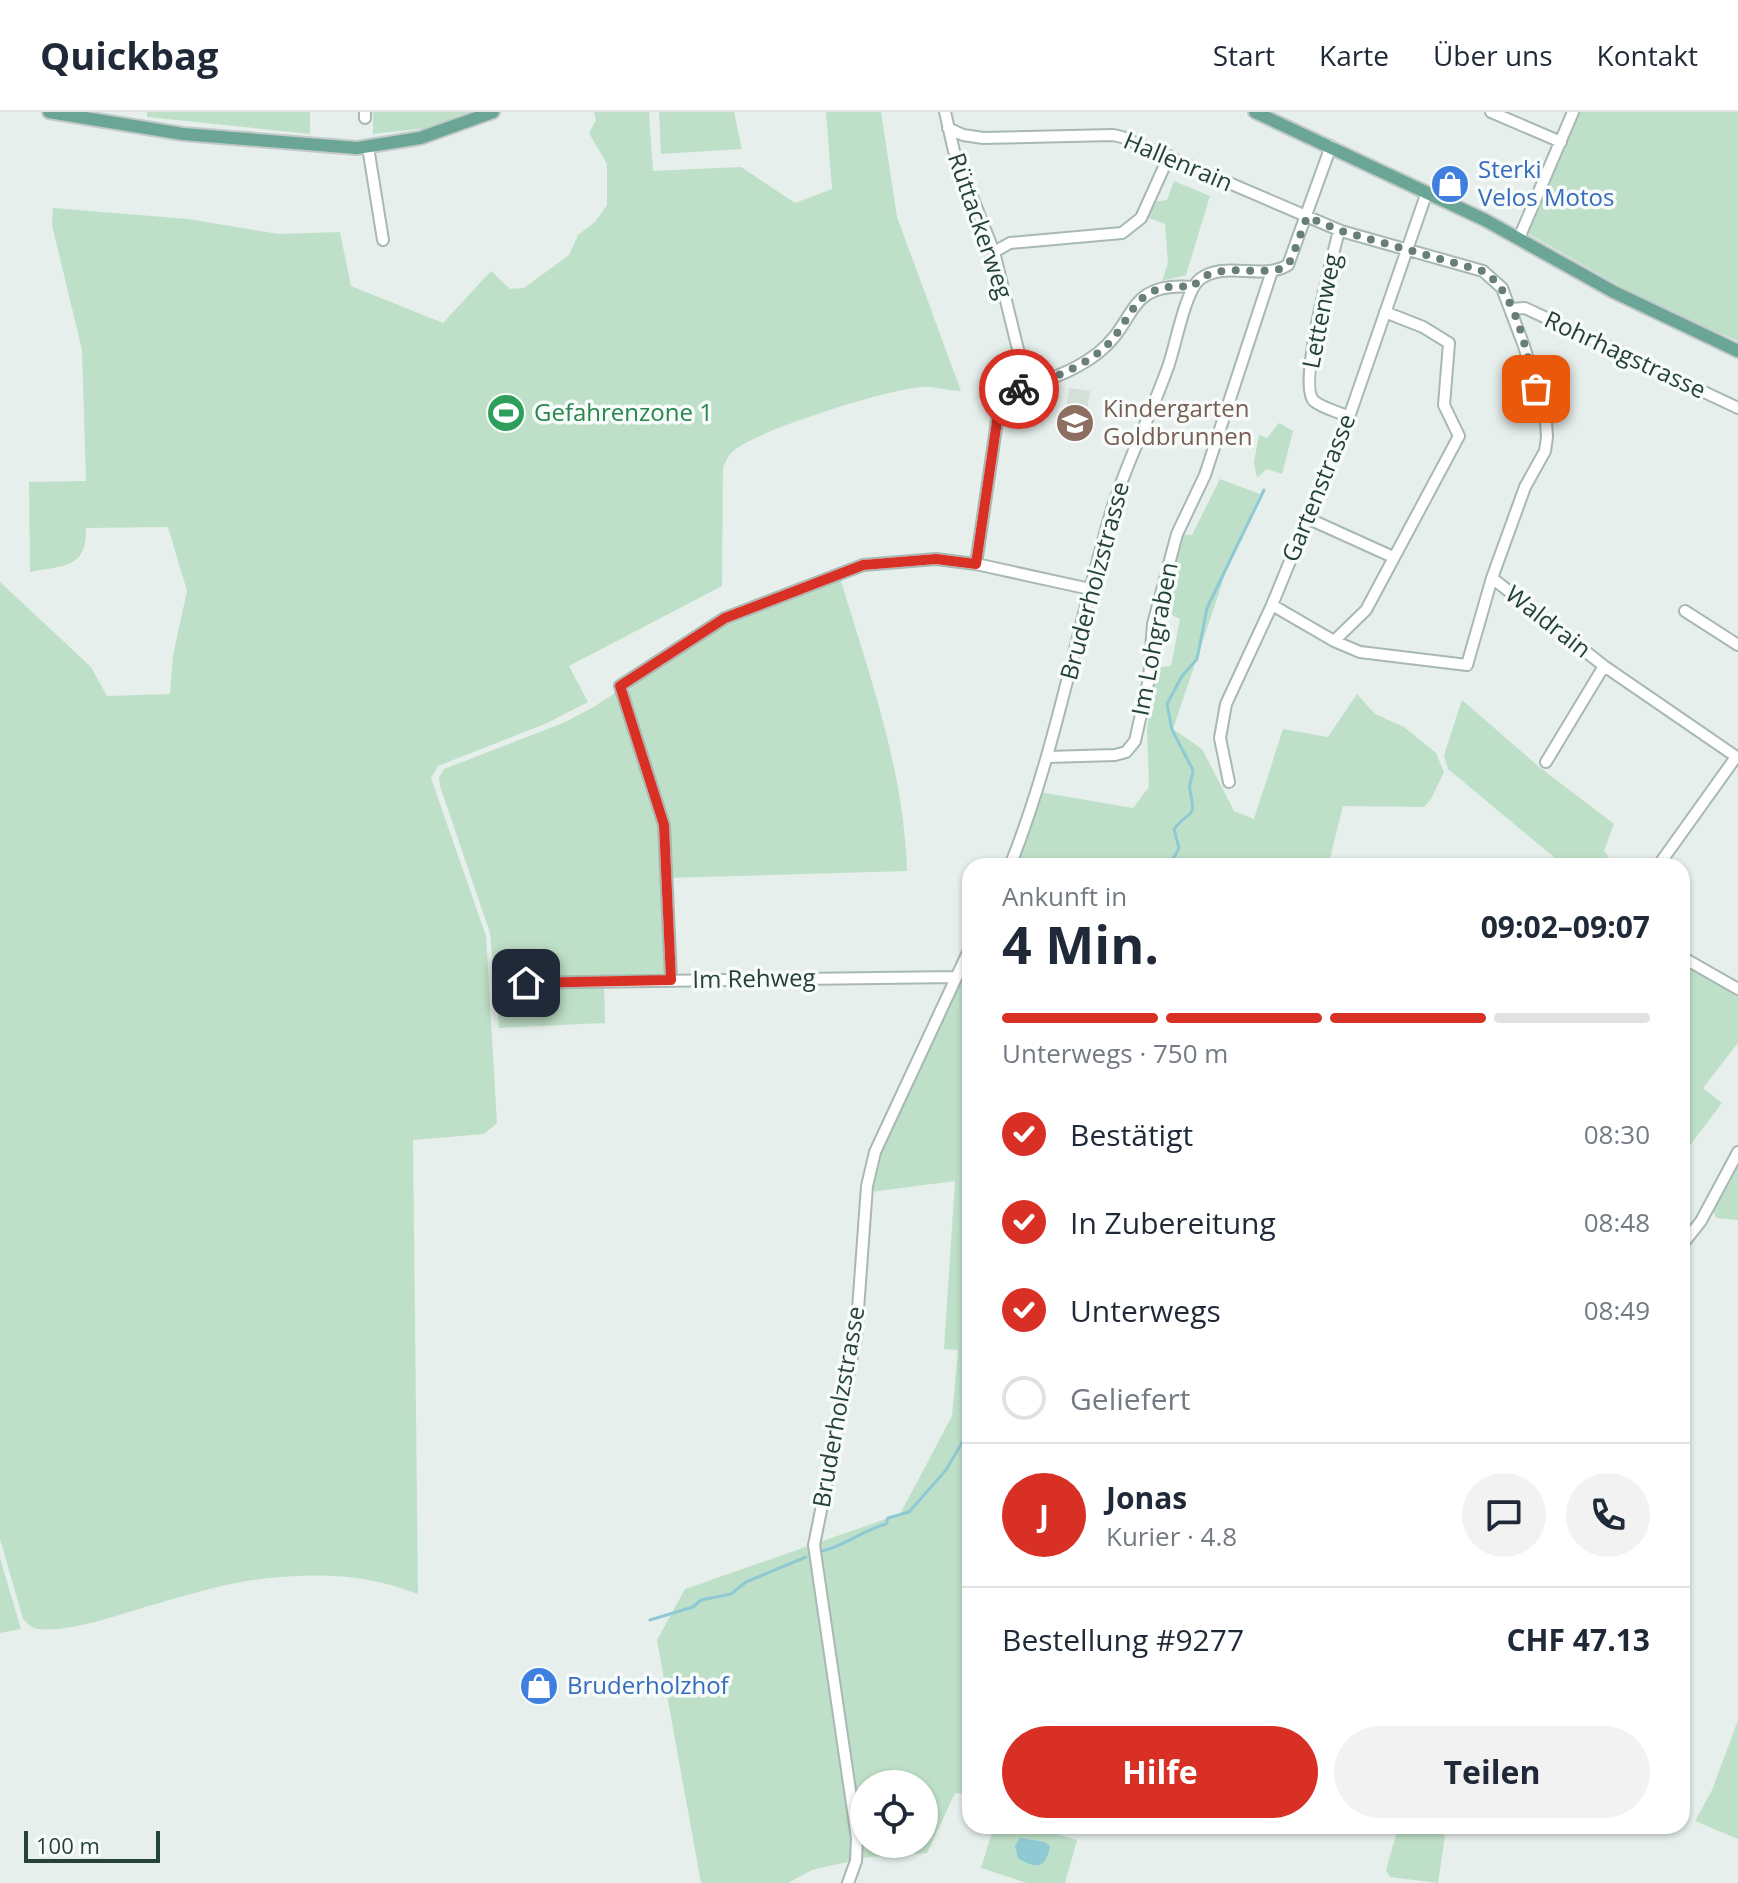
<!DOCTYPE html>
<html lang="de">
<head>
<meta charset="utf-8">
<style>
	:root { --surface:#fff; --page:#f2f2f3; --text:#1f2937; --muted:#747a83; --line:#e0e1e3; --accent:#d93025 }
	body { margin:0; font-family:"Open Sans",sans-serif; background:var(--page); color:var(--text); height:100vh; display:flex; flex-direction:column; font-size:30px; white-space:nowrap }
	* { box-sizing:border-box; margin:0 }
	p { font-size:26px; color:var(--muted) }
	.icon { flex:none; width:44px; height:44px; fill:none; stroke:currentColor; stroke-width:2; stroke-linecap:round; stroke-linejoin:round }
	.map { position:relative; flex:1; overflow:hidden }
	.panel { position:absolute; left:962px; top:746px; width:728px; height:976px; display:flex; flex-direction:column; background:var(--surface); border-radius:24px; box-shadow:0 2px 6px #0004 }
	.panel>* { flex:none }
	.controls { position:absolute; left:850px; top:1658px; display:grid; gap:16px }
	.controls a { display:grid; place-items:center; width:88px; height:88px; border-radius:50%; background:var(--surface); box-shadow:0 2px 6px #0004; font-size:40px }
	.scale { position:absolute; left:24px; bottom:20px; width:136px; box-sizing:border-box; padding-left:8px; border:4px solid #24423a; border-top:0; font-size:22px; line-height:28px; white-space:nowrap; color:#24423a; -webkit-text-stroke:6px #f7fbf9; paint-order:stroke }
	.pin { position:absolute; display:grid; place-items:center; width:68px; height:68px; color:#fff; margin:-34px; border-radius:16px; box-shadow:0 4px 12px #0006 }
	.courier { position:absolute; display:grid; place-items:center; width:80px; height:80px; margin:-40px; border:6px solid #d93025; border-radius:50%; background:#fff; color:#222; box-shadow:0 2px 10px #0007 }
	.summary em { font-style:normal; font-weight:700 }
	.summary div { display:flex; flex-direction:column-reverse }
	.summary { display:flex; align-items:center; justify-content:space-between; height:136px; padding:0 40px }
	h1 { font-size:52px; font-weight:700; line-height:60px }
	.bar { display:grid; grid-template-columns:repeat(4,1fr); gap:12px 8px; align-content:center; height:96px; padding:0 40px }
	.bar i { height:10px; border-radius:6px; background:var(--line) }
	.bar .selected { background:var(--accent) }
	.bar p { grid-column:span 4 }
	.line { display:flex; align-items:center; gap:20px; padding:0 40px; border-top:2px solid var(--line) }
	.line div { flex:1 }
	.round { display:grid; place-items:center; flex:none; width:84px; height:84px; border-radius:42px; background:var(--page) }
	ol { padding:0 40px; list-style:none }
	li { display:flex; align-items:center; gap:24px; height:88px }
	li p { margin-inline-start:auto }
	li .icon { padding:8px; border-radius:50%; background:var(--accent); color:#fff; stroke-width:4 }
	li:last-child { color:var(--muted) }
	li i { width:44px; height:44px; border:4px solid var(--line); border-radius:50% }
	.action { display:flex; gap:16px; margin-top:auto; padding:16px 40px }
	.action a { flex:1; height:92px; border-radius:48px; background:var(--accent); color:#fff; font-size:32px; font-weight:700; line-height:92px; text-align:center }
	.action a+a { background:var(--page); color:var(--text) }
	header { display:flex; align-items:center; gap:48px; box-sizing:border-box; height:112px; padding:0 40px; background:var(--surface); border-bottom:2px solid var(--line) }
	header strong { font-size:38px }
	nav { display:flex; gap:44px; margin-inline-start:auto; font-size:28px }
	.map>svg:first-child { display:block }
	.built { fill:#d4dfda }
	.green { fill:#bfe0c8; fill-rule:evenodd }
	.water { fill:#8ec9d4 }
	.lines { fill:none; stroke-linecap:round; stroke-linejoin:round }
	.stream { stroke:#8ec9d4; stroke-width:3 }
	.minor-casing { stroke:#a8b8b2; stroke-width:14 }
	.major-casing { stroke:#c2cac8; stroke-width:16 }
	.minor { stroke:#fff; stroke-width:10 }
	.major { stroke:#6aa596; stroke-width:12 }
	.done { stroke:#687f78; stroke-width:8; stroke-dasharray:0 14.4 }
	.route { stroke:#d93025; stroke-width:10 }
	.labels { text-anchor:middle; stroke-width:7; stroke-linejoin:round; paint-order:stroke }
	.street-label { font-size:24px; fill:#24423a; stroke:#f7fbf9 }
	.shop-label { font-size:24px; fill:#366cbe; stroke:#f7fbf9; text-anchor:start }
	.education-label { font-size:24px; fill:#785e54; stroke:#f7fbf9; text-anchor:start }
	.leisure-label { font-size:24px; fill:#27864d; stroke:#f7fbf9; text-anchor:start }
</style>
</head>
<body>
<header>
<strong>Quickbag</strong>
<nav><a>Start</a><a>Karte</a><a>Über uns</a><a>Kontakt</a></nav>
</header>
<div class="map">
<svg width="1738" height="1771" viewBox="0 0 1738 1771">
	<rect width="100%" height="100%" fill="#e6efeb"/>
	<path class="built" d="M1069 276 1090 279 1083 327 1062 324Z"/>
	<path class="green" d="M147 0H310V22L147 5Z
		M373 0H468L428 16 373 22Z
		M594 0H649L653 59 741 55 795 91 832 77 826 0H881L897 105 961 279C950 279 941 276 931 275 900 272 763 317 737 336 729 341 727 347 723 355L722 474 569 554 588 590 545 612 438 654 431 666 486 824 497 1011 484 1022 413 1028 418 1482C372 1464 329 1461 279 1465 227 1469 178 1486 129 1500 102 1508 66 1520 38 1517 31 1516 28 1512 23 1507L0 1427V470L91 555 107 584 170 582 173 543 187 479 168 415 86 416C87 457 64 453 30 460L29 370 86 369 82 238 52 113 53 96 188 107 279 122 340 120 351 174 443 211 491 159 510 177 524 176 569 143 578 123 595 110 607 93V52L589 21 596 8Z
		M659 0H734L742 37 661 42Z
		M1577 0H1738V229L1657 195 1527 121Z
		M1174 69 1210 84 1186 163 1162 169 1168 151 1165 112 1146 105 1153 90 1167 88Z
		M1279 311 1293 319 1282 362 1267 357 1257 366 1254 350 1259 323 1267 326Z
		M1220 367 1260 382 1229 451 1173 617 1202 637 1234 699 1254 707 1283 617 1328 625 1357 582 1375 602 1404 615 1436 641 1444 660 1431 687 1424 695 1343 694 1328 754H1013L1039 680 1133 696 1149 675 1147 619 1154 556 1171 554 1180 507 1157 496 1177 422 1192 423Z
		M840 466C869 562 904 657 907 759L665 766 668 864 604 866 605 911 499 916 490 821 440 674 439 665 444 657 563 611 592 596 724 510Z
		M1462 588 1538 654 1614 712 1604 739 1613 751 1611 754H1555V746L1448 657 1444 643Z
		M970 845V1683L955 1681 927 1741 869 1745 812 1758 788 1771H701L657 1528 685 1477 900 1402 952 1304 958 1238 944 1237 955 1069 871 1080 884 1023ZM864 1672H924V1732H864Z
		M1682 849 1738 880V931L1703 976 1722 991 1682 1044Z
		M1738 1051V1108L1716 1106 1712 1095Z
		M0 1446 21 1517 0 1521Z
		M1738 1608V1727L1695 1709 1712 1678Z
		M994 1714H1028L1077 1728 1065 1771H1027L981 1756Z
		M1398 1716 1445 1723 1438 1771 1390 1765 1386 1758Z"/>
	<path class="water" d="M1020 1726 1045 1730 1050 1734C1046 1756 1037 1758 1018 1746L1015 1734Z"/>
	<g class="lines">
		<path class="stream" d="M1169 754 1179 736 1174 717C1191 695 1196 710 1190 678 1188 671 1193 665 1193 658L1172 618 1167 592 1182 564 1197 547 1207 496 1264 378
			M821 1439C842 1436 863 1418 886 1412L888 1406 909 1400 946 1358 970 1317
			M650 1508 693 1495 701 1488 731 1482 746 1470 806 1445"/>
		<defs>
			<path id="minor" d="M365 0V6
				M945 0 954 39 994 140 1027 274
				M1491 0 1561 30
				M948 16 963 23 983 26 1113 23 1122 25 1341 119 1483 159 1502 176 1524 234 1546 309 1547 325 1545 339 1525 375 1492 466 1467 553 1360 540 1334 529 1272 493
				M368 35 383 128
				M1339 118C1333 145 1297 273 1314 289 1322 296 1339 300 1349 305
				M1519 126 1573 0
				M994 140 1010 131 1122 121 1141 106 1169 44
				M1511 197 1525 196 1738 296
				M1307 406 1393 445
				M976 452 1001 282C1035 272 1070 263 1098 241 1138 210 1125 169 1193 175
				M1492 466 1604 554 1738 646
				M1685 499 1738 533
				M1334 529 1366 498 1459 324 1444 293 1449 231 1423 215 1385 200
				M1048 645 1115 643 1126 640 1135 629 1149 567 1153 512 1177 422 1205 363 1272 159
				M1546 650 1604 554
				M1229 670 1220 626 1226 592 1272 493 1349 305 1427 80
				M1010 754C1055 641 1076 521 1110 404 1125 352 1151 304 1169 252 1176 232 1185 179 1200 167 1225 148 1262 169 1288 153L1331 34
				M1658 754 1736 645
				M1682 845 1738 877
				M671 868 664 713 620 574 725 506 863 453 936 447 976 452 1090 477
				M504 871 955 865
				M1682 1133 1701 1109 1738 1040
				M848 1771 856 1749 857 1726 814 1433 856 1225 867 1074 875 1040 970 836"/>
			<path id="major" d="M49 0 183 22 357 36 420 26 493 0
				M1255 0 1485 108 1614 180 1738 239"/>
		</defs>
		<use href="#minor" class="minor-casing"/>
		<use href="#major" class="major-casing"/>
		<use href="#minor" class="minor"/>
		<use href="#major" class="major"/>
	</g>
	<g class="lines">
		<path class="done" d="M1019 277C1047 268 1074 259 1098 241 1138 210 1125 169 1193 175 1213 147 1256 165 1284 156L1291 148 1307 105 1341 119 1483 159C1518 182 1525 239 1536 277"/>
		<path class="route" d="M526 871 671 868 664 713 620 574 725 506 863 453 936 447 976 452 1001 282 1019 277"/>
	</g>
	<defs>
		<symbol id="shop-disc" viewBox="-11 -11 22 22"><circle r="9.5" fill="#3f7fe0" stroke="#f7fbf9"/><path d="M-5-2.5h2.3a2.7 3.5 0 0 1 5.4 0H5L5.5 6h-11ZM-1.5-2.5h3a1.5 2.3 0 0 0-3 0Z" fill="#fff"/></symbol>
		<symbol id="stadium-disc" viewBox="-11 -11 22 22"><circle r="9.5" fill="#2e9e5b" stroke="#f7fbf9"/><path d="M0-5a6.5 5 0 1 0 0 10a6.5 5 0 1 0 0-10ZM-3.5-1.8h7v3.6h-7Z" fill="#fff"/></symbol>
		<symbol id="school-disc" viewBox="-11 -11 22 22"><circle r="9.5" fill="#8d6e63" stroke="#f7fbf9"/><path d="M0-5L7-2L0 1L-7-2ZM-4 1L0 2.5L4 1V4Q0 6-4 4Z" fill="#fff"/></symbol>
	</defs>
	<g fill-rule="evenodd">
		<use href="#shop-disc" x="1428" y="50" width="44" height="44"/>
		<use href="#stadium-disc" x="484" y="279" width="44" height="44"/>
		<use href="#school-disc" x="1053" y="289" width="44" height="44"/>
		<use href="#shop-disc" x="517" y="1552" width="44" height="44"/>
	</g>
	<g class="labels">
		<g class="street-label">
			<text transform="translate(1178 50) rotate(23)" y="8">Hallenrain</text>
			<text transform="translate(980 114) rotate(71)" y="8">Rüttackerweg</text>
			<text transform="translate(1322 199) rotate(-79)" y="8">Lettenweg</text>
			<text transform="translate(1625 243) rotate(25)" y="8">Rohrhagstrasse</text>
			<text transform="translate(1319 376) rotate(-68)" y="8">Gartenstrasse</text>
			<text transform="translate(1095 469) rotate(-75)" y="8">Bruderholzstrasse</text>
			<text transform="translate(1548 510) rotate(38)" y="8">Waldrain</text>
			<text transform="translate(1155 527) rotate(-79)" y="8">Im Lohgraben</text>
			<text transform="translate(754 867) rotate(-1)" y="8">Im Rehweg</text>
			<text transform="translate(839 1295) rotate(-80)" y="8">Bruderholzstrasse</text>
		</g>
		<g class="shop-label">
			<text x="1478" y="66">Sterki<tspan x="1478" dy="28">Velos Motos</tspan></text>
			<text x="567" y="1582">Bruderholzhof</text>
		</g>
		<g class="education-label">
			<text x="1103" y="305">Kindergarten<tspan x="1103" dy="28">Goldbrunnen</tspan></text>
		</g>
		<g class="leisure-label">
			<text x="534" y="309">Gefahrenzone 1</text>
		</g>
	</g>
</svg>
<div class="controls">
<a><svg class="icon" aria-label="locate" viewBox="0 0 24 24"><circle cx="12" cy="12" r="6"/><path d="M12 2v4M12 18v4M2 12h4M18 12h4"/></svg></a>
</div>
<div class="scale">100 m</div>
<div class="pin" style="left:1536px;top:277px;background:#ea580c"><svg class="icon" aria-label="bag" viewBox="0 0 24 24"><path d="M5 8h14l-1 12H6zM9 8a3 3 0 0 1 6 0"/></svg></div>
<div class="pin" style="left:526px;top:871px;background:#1f2937"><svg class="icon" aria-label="home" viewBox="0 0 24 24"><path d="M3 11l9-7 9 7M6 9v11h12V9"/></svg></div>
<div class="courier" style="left:1019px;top:277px"><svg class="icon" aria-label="bike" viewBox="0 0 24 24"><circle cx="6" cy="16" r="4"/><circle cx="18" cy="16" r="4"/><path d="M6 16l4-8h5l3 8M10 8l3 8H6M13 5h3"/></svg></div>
<section class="panel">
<div class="summary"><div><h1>4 Min.</h1><p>Ankunft in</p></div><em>09:02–09:07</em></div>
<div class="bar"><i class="selected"></i><i class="selected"></i><i class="selected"></i><i></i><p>Unterwegs · 750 m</p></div>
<ol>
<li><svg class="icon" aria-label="check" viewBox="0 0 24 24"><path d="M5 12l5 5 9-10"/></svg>Bestätigt<p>08:30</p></li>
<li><svg class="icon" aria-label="check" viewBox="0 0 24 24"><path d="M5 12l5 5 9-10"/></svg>In Zubereitung<p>08:48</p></li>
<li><svg class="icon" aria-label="check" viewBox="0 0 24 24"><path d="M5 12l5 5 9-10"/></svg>Unterwegs<p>08:49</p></li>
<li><i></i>Geliefert</li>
</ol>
<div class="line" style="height:144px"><b class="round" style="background:var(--accent);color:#fff">J</b><div><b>Jonas</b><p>Kurier · 4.8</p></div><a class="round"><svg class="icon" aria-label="chat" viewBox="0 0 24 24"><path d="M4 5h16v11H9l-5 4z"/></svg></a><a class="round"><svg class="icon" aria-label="phone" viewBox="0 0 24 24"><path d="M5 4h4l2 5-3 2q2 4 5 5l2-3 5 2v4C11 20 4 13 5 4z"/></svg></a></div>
<div class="line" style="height:104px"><div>Bestellung #9277</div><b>CHF 47.13</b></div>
<div class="action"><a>Hilfe</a><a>Teilen</a></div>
</section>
</div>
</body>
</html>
